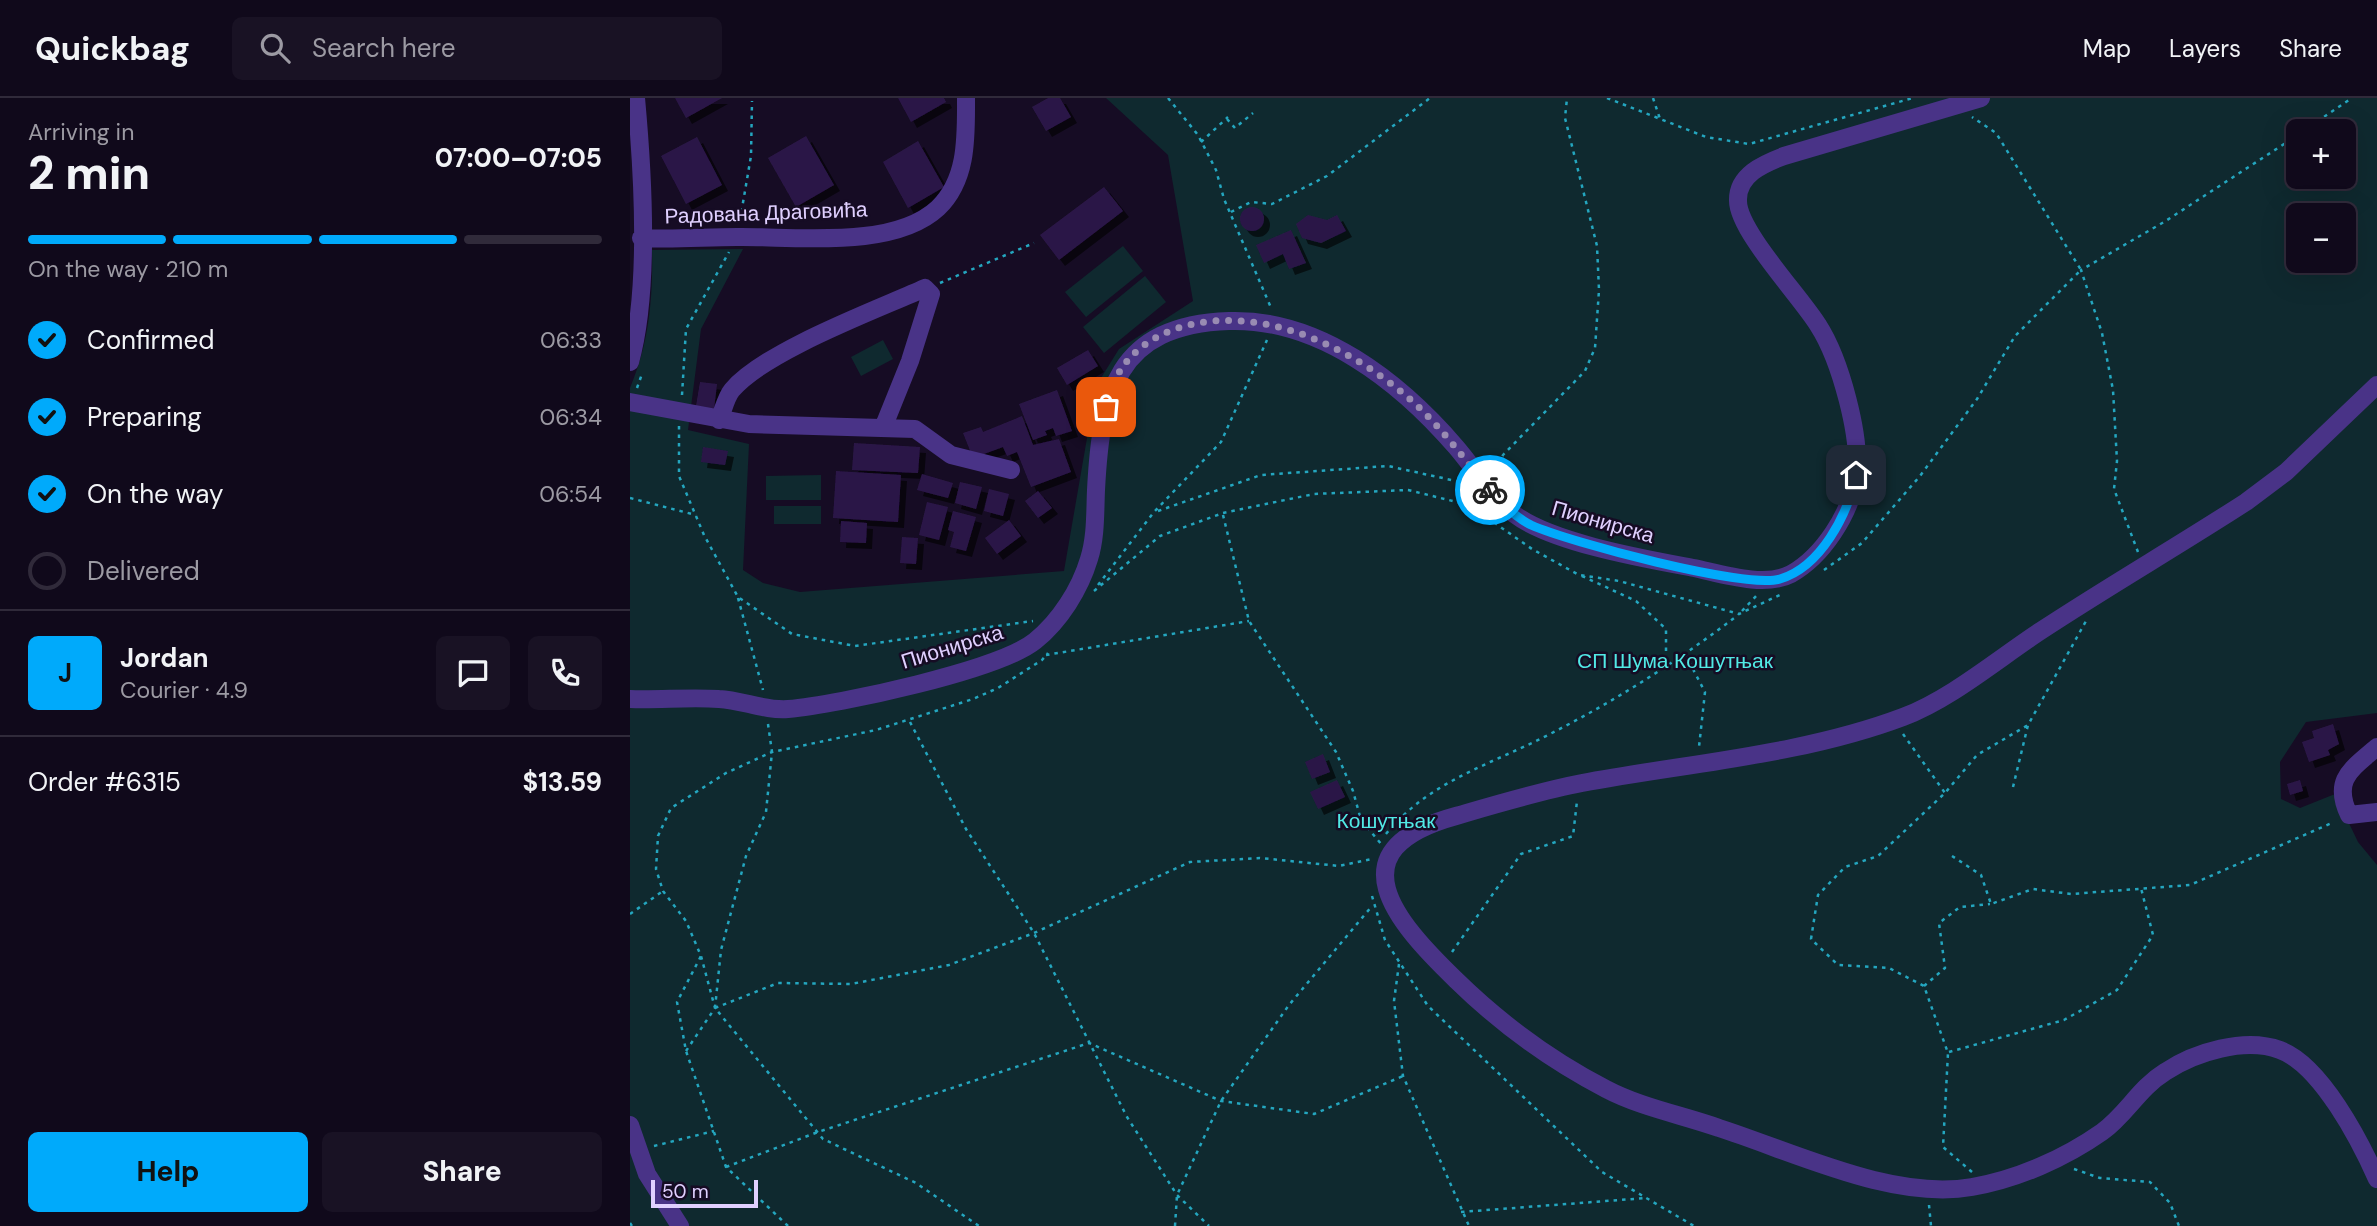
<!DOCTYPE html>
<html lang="en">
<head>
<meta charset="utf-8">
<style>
	:root { --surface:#10091b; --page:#191224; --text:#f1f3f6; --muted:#9c9aa3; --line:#302a3a; --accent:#00aafb }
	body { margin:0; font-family:"DM Sans",sans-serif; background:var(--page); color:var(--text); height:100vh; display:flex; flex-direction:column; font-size:26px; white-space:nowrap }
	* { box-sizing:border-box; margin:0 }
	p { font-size:23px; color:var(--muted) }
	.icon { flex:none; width:38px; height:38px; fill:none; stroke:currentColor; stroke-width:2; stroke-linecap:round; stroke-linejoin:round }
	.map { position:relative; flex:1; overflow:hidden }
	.details { display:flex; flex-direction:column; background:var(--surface); width:630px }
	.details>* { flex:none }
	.tools { position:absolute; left:1656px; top:21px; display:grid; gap:14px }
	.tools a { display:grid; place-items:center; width:70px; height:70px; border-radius:10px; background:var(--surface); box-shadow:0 7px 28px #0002,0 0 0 2px var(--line); font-size:35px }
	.scale { position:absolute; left:21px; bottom:18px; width:107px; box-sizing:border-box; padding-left:7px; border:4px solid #e0d0ff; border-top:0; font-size:19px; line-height:24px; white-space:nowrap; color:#e0d0ff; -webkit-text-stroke:5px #160c24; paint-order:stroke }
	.pin { position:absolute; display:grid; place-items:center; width:60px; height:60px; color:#fff; margin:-30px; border-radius:14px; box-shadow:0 4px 10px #0006 }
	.courier { position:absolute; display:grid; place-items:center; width:70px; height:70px; margin:-35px; border:5px solid #00aafb; border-radius:50%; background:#fff; color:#222; box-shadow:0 2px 9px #0007 }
	.summary em { font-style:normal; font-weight:800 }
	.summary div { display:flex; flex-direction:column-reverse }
	.summary { display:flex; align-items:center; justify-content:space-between; height:119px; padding:0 28px }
	h1 { font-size:46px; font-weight:800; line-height:52px }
	.bar { display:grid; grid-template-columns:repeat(4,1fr); gap:10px 7px; align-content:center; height:84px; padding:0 28px }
	.bar i { height:9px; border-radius:5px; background:var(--line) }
	.bar .selected { background:var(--accent) }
	.bar p { grid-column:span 4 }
	.line { display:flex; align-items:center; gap:18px; padding:0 28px; border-top:2px solid var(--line) }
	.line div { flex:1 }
	.round { display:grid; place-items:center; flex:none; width:74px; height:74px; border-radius:10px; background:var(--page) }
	ol { padding:0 28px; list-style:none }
	li { display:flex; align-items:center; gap:21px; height:77px }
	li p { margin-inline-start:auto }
	li .icon { padding:7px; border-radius:50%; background:var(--accent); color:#111; stroke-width:4 }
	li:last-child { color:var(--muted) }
	li i { width:38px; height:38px; border:4px solid var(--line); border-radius:50% }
	.primary-button { display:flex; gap:14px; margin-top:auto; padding:14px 28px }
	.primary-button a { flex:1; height:80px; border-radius:10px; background:var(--accent); color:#111; font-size:28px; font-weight:800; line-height:80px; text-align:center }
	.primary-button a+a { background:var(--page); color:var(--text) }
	header { display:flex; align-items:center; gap:42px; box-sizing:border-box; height:98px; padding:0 35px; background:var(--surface); border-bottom:2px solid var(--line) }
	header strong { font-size:33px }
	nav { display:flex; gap:38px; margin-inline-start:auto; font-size:24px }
	.search { width:490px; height:63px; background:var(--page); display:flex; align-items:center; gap:18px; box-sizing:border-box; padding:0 24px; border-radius:10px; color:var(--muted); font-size:26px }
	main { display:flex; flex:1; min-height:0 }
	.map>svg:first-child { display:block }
	.green { fill:#0f292f; fill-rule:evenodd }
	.building { fill:#2b1747; filter:url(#shadow) }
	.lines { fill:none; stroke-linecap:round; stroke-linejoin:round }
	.path { stroke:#24a6bf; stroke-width:2.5; stroke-dasharray:3.5 5; stroke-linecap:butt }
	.minor { stroke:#493387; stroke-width:18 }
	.done { stroke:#998bb2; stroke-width:7; stroke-dasharray:0 12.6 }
	.route { stroke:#00aafb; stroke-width:9 }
	.labels { text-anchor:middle; stroke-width:5; stroke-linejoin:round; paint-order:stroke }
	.street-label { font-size:21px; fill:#e0d0ff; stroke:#160c24 }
	.park-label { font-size:21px; fill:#51e9e5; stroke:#160c24 }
</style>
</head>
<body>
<header>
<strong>Quickbag</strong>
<div class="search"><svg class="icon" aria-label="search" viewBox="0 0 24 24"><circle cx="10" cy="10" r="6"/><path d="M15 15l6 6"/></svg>Search here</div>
<nav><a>Map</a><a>Layers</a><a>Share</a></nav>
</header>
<main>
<section class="details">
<div class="summary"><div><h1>2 min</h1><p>Arriving in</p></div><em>07:00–07:05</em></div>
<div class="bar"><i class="selected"></i><i class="selected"></i><i class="selected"></i><i></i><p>On the way · 210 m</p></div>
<ol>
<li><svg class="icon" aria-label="check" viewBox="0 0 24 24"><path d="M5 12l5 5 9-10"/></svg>Confirmed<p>06:33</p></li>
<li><svg class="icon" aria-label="check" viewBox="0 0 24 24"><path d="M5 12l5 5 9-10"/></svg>Preparing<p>06:34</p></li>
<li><svg class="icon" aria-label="check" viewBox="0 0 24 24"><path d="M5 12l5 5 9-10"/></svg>On the way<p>06:54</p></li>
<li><i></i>Delivered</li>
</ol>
<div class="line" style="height:126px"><b class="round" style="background:var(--accent);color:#111">J</b><div><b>Jordan</b><p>Courier · 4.9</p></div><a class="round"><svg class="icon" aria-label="chat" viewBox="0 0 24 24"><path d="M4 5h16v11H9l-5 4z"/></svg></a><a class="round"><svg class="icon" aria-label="phone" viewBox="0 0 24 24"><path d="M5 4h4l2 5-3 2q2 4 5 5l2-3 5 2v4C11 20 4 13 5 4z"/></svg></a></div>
<div class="line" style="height:91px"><div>Order #6315</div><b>$13.59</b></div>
<div class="primary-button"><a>Help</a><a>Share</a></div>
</section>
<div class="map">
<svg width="1747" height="1128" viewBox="0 0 1747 1128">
	<defs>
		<filter id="shadow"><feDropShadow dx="6" dy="6" stdDeviation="0" flood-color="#0009"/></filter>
	</defs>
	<rect width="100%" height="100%" fill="#160c24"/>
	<path class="green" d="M476 0H1747V615L1676 624 1650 664 1651 701 1670 710 1705 696 1728 744 1747 767V1128H0V290C19 245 23 201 22 152L113 151 71 231 58 332 119 346 113 472 133 485 170 494 434 473 466 288 489 251 563 203 538 57ZM1668 33H1713V79H1668ZM1668 117H1713V163H1668Z
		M493 148 513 173 456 219 435 194Z
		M515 178 536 204 474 255 453 229Z
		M253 242 263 261 231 278 221 259Z
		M191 377V402H136V378Z
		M144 408H191V426H144Z"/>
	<path class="building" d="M45 0H92L56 20Z
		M268 0H314L316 4 281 24Z
		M418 0H430L441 19 416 33 402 9Z
		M176 38 204 87 166 109 138 60Z
		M67 39 92 87 56 106 31 58Z
		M288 43 314 89 278 110 253 64Z
		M474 89 493 113 429 162 410 137Z
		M610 121a12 12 0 1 1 24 0a12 12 0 1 1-24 0Z
		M678 117 697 122 707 117 716 133 691 145 672 140 666 126Z
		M661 132 676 165 659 171 653 156 634 165 626 147Z
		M458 252 468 268 437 287 427 270Z
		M70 284 87 286 84 311 66 308Z
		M427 292 442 333 426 338 423 330 415 333 417 337 403 342 389 306Z
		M392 318 403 347 429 341 441 374 401 389 387 354 377 358 373 349 343 360 333 335 351 329 353 334Z
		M224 345 290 349 288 375 222 372Z
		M73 349 98 353 95 367 71 364Z
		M206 373 271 377 268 424 203 420Z
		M292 376 323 385 318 400 287 392Z
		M330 384 352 389 346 411 325 405Z
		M359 391 379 396 373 418 354 413Z
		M408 393 422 410 408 420 395 403Z
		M297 404 318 409 309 442 289 437Z
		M323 413 346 419 336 453 320 449 324 434 318 432Z
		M379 422 391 438 367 456 355 440Z
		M211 423 237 425 236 445 210 444Z
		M272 439 288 440 286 466 270 465Z
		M1703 626 1709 646 1698 652 1700 657 1679 664 1672 644 1684 640 1682 633Z
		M693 656 700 674 682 681 675 664Z
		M707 682 715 699 688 711 680 694Z
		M1670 682 1673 693 1660 697 1657 686Z"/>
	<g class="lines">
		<path class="path" d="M538 0 568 37 586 72 594 101 642 212
			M977 0 1076 39 1119 46 1283 0
			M1023 0 1030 21
			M597 21 605 30 623 15
			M1673 33 1722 0
			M571 44 598 19
			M601 114 621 104 642 106 697 78 800 0
			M110 122 121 58 122 3
			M310 185 404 145
			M7 290 12 276
			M52 297 56 231 99 154
			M49 328V378L74 437 108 499 162 536 225 548 403 523
			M866 374 873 357 955 273 965 250 969 192 967 148 935 20 937 0
			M0 400 66 417
			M528 413 631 377 758 368 835 385
			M593 417 619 523 706 654 723 693 731 722 752 747
			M1508 454 1484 391 1487 363 1483 292 1472 235 1451 172 1534 124 1668 37
			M1194 472 1232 445 1290 378 1347 301 1385 238 1451 172 1366 35 1342 19
			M952 478 1006 503 1036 531V558L1029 573
			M468 487 524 414 591 344 637 242
			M464 493 530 438 593 415 684 396 778 392 839 407 902 451 949 477 989 483 1109 516 1152 496
			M108 500 133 592
			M1112 513 1127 497
			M1055 556 1075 594 1069 649
			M416 557 619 523
			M280 624 336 731 404 835 497 1019 547 1097 579 1128
			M138 626 142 654 136 714 116 758 91 852 85 910 193 1041 286 1085 349 1128
			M1273 636 1315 695
			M1383 689 1398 627 1456 523
			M756 736C799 683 860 667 918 637 985 603 1048 563 1108 517
			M1322 758 1351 777 1361 806 1403 791 1441 796 1560 787 1704 724
			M742 798 755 842 798 908 972 1074 1064 1128
			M0 816 33 793
			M822 854 891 756 943 738 947 703
			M769 866 764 903 773 978 839 1128
			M1294 888 1315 870 1309 825 1330 809 1360 806
			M85 910 148 885 221 886 319 867 404 835 560 764 630 760 709 768 742 761
			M56 953 85 910 71 858
			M1319 954 1434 922 1487 892 1523 837 1511 790
			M24 1048 84 1033
			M96 1069 188 1034 459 945 591 1003 684 1016 773 978
			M1444 1071 1470 1080 1520 1084 1540 1105 1549 1128
			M1342 1074 1313 1049 1318 955 1294 888 1259 870 1208 867 1181 841 1188 797 1215 769 1248 758 1315 695 1347 657 1398 627
			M1299 1107 1301 1128
			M831 1114 1016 1100
			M0 1125 2 1128
			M158 1128 96 1069 56 953 47 904 71 858 56 823 33 793 26 771 28 738 41 710 96 675 142 654 246 632 343 601 368 590 412 562 418 555
			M545 1128 547 1097 591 1003 659 907 742 808"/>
		<path class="minor" d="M11 140C43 142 75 139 107 139 164 138 263 152 308 110 338 81 336 38 336 0
			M0 264C20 192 13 76 6 0
			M1747 287 1656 374 1616 404C1548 448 1479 488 1412 532 1369 560 1321 601 1273 619 1172 657 1059 665 952 685 910 693 867 706 826 718 702 752 766 824 826 882 870 925 920 962 976 991 1010 1009 1052 1017 1089 1030 1164 1054 1263 1103 1342 1089 1388 1081 1435 1060 1472 1034 1496 1017 1509 990 1535 974 1565 954 1615 939 1650 952 1691 967 1730 1043 1747 1081
			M0 304 119 326 285 331 321 357 381 372
			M89 322C93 313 96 299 102 292 135 253 246 212 295 190L301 196 280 263 253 330
			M0 601C30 602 60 599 89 601 112 602 135 613 158 611 208 607 369 572 405 543 430 523 450 491 459 461 466 439 465 415 466 392 471 295 486 227 599 223 689 220 770 284 826 349 845 371 861 398 884 416 922 445 1016 461 1064 470 1092 476 1135 490 1161 476 1193 458 1220 416 1226 380 1232 340 1210 261 1188 227 1171 199 1108 133 1108 103 1107 77 1133 66 1154 58L1351 0
			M1747 649C1722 671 1702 681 1719 717L1747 714
			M0 1027 17 1076 50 1128"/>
	</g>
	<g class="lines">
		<path class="done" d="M476 309C484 269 509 243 548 230 627 205 715 246 775 297 808 324 833 360 860 392"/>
		<path class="route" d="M860 392C872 406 885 419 901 427 939 444 1114 491 1150 481 1191 469 1218 416 1226 377"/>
	</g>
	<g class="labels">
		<g class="street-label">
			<text transform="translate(136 115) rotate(-2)" y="7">Радована Драговића</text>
			<text transform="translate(973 424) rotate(16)" y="7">Пионирска</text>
			<text transform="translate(322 549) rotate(-17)" y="7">Пионирска</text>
		</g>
		<g class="park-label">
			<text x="1045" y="570">СП Шума Кошутњак</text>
			<text x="756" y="730">Кошутњак</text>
		</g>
	</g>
</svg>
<div class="tools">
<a>+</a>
<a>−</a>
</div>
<div class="scale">50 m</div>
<div class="pin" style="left:476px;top:309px;background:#ea580c"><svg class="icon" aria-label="bag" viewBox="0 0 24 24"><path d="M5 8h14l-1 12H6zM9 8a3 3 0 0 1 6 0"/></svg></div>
<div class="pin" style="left:1226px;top:377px;background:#1f2937"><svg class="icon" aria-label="home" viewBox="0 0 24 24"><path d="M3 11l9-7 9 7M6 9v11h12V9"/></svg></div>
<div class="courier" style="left:860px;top:392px"><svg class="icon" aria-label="bike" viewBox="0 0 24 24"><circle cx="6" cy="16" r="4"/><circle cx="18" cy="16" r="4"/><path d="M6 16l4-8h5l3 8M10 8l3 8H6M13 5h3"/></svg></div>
</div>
</main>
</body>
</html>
